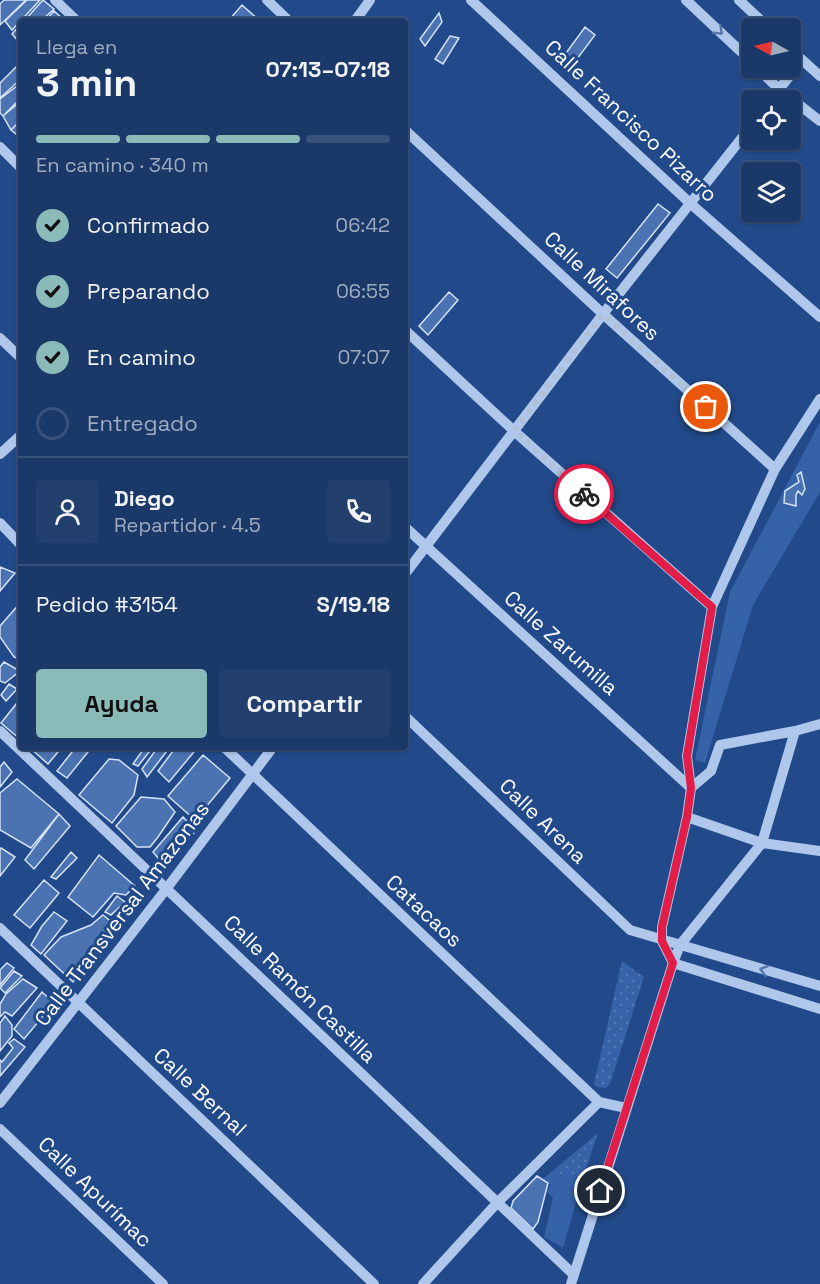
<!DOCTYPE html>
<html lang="es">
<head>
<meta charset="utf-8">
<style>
	:root { --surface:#1a3868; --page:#233f6e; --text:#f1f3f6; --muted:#9facc0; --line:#38527c; --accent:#8bbbb9 }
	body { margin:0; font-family:"Space Grotesk",sans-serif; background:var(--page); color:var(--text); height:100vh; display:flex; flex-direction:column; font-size:22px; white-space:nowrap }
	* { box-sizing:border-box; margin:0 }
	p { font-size:20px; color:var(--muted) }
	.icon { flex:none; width:33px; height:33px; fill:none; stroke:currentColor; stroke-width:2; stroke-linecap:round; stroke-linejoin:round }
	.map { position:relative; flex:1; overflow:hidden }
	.drawer { position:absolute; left:18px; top:18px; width:390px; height:732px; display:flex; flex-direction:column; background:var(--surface); border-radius:6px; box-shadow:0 2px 4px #0004,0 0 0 2px var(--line) }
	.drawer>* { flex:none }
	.needle { width:39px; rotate:278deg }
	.fabs { position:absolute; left:741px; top:18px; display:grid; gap:12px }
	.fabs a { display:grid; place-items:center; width:60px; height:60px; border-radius:6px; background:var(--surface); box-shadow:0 2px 4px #0004,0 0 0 2px var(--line); font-size:30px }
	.pin { position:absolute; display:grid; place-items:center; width:51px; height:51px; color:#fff; margin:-26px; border:3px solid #fff; border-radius:50%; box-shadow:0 2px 6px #0007 }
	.courier { position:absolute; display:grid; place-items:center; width:60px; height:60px; margin:-30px; border:4px solid #e11d48; border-radius:50%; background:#fff; color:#222; box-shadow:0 2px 8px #0007 }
	.head em { font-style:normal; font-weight:800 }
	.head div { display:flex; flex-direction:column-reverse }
	.head { display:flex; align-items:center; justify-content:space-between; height:102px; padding:0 18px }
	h1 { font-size:39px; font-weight:800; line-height:45px }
	.bar { display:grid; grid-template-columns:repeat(4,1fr); gap:9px 6px; align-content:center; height:72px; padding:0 18px }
	.bar i { height:8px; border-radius:4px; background:var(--line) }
	.bar .selected { background:var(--accent) }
	.bar p { grid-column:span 4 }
	.line { display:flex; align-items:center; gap:15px; padding:0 18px; border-top:2px solid var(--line) }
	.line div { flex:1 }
	.round { display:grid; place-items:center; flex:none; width:63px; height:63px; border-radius:6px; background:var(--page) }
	ol { padding:0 18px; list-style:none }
	li { display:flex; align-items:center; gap:18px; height:66px }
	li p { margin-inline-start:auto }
	li .icon { padding:6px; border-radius:50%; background:var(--accent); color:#111; stroke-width:4 }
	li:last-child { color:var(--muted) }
	li i { width:33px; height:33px; border:3px solid var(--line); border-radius:50% }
	.primary-button { display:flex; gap:12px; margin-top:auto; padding:12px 18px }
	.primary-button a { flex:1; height:69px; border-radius:6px; background:var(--accent); color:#111; font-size:24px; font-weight:800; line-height:69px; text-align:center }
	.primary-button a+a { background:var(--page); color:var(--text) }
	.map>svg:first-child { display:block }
	.grass { fill:url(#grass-dots) }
	.park { fill:#3663a8 }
	.building { fill:#4b73b2; stroke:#d3e2f8; stroke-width:1.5 }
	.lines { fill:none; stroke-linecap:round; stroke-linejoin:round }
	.minor { stroke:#aec7eb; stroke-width:10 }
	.oneway { stroke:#5376ac }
	.done { stroke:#b2c0d6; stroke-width:6; stroke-dasharray:0 10.8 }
	.route { stroke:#e11d48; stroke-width:8 }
	.labels { text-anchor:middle; stroke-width:6; stroke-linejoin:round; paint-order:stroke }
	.street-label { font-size:21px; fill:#fff; stroke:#224a8a }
</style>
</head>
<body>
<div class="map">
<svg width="820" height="1284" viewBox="0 0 820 1284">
	<defs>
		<pattern id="grass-dots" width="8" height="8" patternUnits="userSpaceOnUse" patternTransform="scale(1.5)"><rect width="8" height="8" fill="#3663a8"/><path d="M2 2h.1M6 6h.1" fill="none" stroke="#547ab5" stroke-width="1.8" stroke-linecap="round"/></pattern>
	</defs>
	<rect width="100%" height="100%" fill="#224a8a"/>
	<path class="grass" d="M622 961 644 977 610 1084 606 1088 597 1087 594 1084Z
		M598 1133 582 1181 556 1174 551 1185 543 1179Z"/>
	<path class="park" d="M820 422V492L753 605 705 763 695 760 730 592Z
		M556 1174 582 1181 563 1248 544 1237 553 1198 547 1192Z"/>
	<path class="building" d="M4 0H26L0 25V4Z
		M27 0H40L12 30 5 21Z
		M43 0 54 9 41 21H24Z
		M242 5 260 21H230L229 20Z
		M54 11 63 19 61 21H45Z
		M439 13 442 22 425 46 420 39Z
		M21 24V40L19 42 12 34Z
		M585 27 595 35 568 71 558 64Z
		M450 36 459 38 443 64 435 59Z
		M21 62V79L0 98V83Z
		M21 83V98L3 116 0 113V99Z
		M21 101V120L11 130 3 116Z
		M21 120V138L11 130Z
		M658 204 670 213 617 278 606 269Z
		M449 292 458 300 428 335 419 326Z
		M801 472 805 489 802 495 798 491 796 495V506L784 503 785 491 799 482 797 475Z
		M0 567 15 573 0 591Z
		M21 602V660L14 657 0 637V626Z
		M4 662 20 671 5 683 0 681V667Z
		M9 684 17 689 6 701 1 695Z
		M21 698V740L1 723Z
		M29 747H62L48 764Z
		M76 747H92L67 778 57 771Z
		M145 747H153L138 766 133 764Z
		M158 747H170L147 777 142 769Z
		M176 747H198L169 782 158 771Z
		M203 755 230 778 195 820 168 796Z
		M109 759 119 760 138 775 134 795 112 823 79 795Z
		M4 762 12 772 0 787V767Z
		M17 779 59 814 31 848 0 830V793Z
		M141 797 164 799 175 812 158 837 150 847H137L116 826Z
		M59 814 70 826 34 869 25 860Z
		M183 817 196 831 163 864 153 852Z
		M1 848 15 857 0 876V849Z
		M71 852 77 858 56 879 51 877Z
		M99 855 135 886 126 895 114 893 93 917 68 897Z
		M44 880 59 893 30 928 14 915Z
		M117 896 125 902 111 915 105 912Z
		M54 912 67 921 41 954 31 945 42 926Z
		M103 915 113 923 104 932 108 939 73 982 44 955 61 937 91 925Z
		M7 963 14 968 0 985V970Z
		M14 971 22 976 5 993 0 988Z
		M23 979 37 988 12 1016 5 1012 0 1017V1004L6 994Z
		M42 992 54 1003 24 1039 14 1029Z
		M5 1016 12 1025V1036L0 1051V1023Z
		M14 1039 25 1047 0 1076V1060L2 1062 13 1048 9 1043Z
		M537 1176 548 1183 538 1222 533 1229 511 1208 513 1201Z"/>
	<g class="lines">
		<path class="minor" d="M55 0 77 21
			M267 0 289 21
			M471 0 691 204 820 317
			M686 0 752 62
			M739 0 769 28
			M355 21 370 0
			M790 49 820 76
			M757 68 779 89 820 121
			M770 100 802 61
			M405 130 603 314 775 469
			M0 147 21 168
			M405 330 514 431 712 607
			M0 338 21 358
			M0 454 21 435
			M0 523 21 545
			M405 527 691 788 711 771 720 745 795 731 820 724
			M405 574 603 314 752 125
			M405 716 630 930 820 986
			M0 731 574 1275
			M795 731 762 843 680 945 673 963 820 1009
			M224 747 599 1102
			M687 817 762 843 820 851
			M0 928 374 1284
			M0 1103 167 888 273 747
			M0 1129 163 1284
			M423 1284 497 1203 599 1102 626 1108
			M571 1284 673 963 662 941V927L687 817 691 788 687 756 712 607 775 469 820 399"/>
	</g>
	<defs><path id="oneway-chevron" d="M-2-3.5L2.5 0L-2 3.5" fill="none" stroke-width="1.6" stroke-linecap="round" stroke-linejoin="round" transform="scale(1.5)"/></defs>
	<g class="oneway">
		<use href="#oneway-chevron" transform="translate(719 31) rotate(44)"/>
		<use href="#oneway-chevron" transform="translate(764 970) rotate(-164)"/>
	</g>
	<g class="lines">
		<path class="done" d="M584 494 514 431 603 314 706 407"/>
		<path class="route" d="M584 494 712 607 687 756 691 788 687 817 662 927V941L673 963 600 1191"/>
	</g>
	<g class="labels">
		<g class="street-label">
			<text transform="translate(631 121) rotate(43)" y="7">Calle Francisco Pizarro</text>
			<text transform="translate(602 286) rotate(43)" y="7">Calle Mirafores</text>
			<text transform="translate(561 643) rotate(42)" y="7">Calle Zarumilla</text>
			<text transform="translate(543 821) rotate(44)" y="7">Calle Arena</text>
			<text transform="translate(424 911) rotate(43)" y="7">Catacaos</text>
			<text transform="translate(122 914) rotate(-53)" y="7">Calle Transversal Amazonas</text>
			<text transform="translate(300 989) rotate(44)" y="7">Calle Ramón Castilla</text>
			<text transform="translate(200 1092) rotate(43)" y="7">Calle Bernal</text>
			<text transform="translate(95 1192) rotate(44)" y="7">Calle Apurímac</text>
		</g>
	</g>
</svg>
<div class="fabs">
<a><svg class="needle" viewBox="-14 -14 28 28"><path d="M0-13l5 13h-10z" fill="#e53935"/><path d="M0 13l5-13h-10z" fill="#9facc0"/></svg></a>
<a><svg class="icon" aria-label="locate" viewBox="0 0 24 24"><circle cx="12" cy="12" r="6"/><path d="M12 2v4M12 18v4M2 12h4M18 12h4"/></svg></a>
<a><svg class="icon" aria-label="layers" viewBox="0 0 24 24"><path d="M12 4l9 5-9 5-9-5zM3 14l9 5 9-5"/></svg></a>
</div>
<div class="pin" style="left:706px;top:407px;background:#ea580c"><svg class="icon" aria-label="bag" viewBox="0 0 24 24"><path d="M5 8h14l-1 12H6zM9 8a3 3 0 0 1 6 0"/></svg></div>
<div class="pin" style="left:600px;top:1191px;background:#1f2937"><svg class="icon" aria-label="home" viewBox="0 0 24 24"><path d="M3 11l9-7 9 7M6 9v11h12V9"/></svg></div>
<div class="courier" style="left:584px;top:494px"><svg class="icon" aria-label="bike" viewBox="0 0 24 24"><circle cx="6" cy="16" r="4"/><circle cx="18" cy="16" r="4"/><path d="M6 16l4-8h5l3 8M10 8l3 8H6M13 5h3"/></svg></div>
<section class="drawer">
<div class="head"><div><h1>3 min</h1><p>Llega en</p></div><em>07:13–07:18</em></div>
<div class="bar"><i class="selected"></i><i class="selected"></i><i class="selected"></i><i></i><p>En camino · 340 m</p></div>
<ol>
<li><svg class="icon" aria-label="check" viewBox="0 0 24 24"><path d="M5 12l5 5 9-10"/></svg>Confirmado<p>06:42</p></li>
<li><svg class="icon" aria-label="check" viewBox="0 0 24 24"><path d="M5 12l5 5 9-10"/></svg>Preparando<p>06:55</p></li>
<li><svg class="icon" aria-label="check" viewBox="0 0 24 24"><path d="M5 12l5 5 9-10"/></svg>En camino<p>07:07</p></li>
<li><i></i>Entregado</li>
</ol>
<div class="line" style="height:108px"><a class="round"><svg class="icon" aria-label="person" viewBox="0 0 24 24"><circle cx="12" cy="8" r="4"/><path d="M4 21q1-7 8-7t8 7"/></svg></a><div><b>Diego</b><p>Repartidor · 4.5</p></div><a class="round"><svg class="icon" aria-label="phone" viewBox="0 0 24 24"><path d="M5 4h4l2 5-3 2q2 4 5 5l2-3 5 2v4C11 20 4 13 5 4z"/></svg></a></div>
<div class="line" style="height:78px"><div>Pedido #3154</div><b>S/19.18</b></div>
<div class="primary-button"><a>Ayuda</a><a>Compartir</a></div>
</section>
</div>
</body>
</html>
